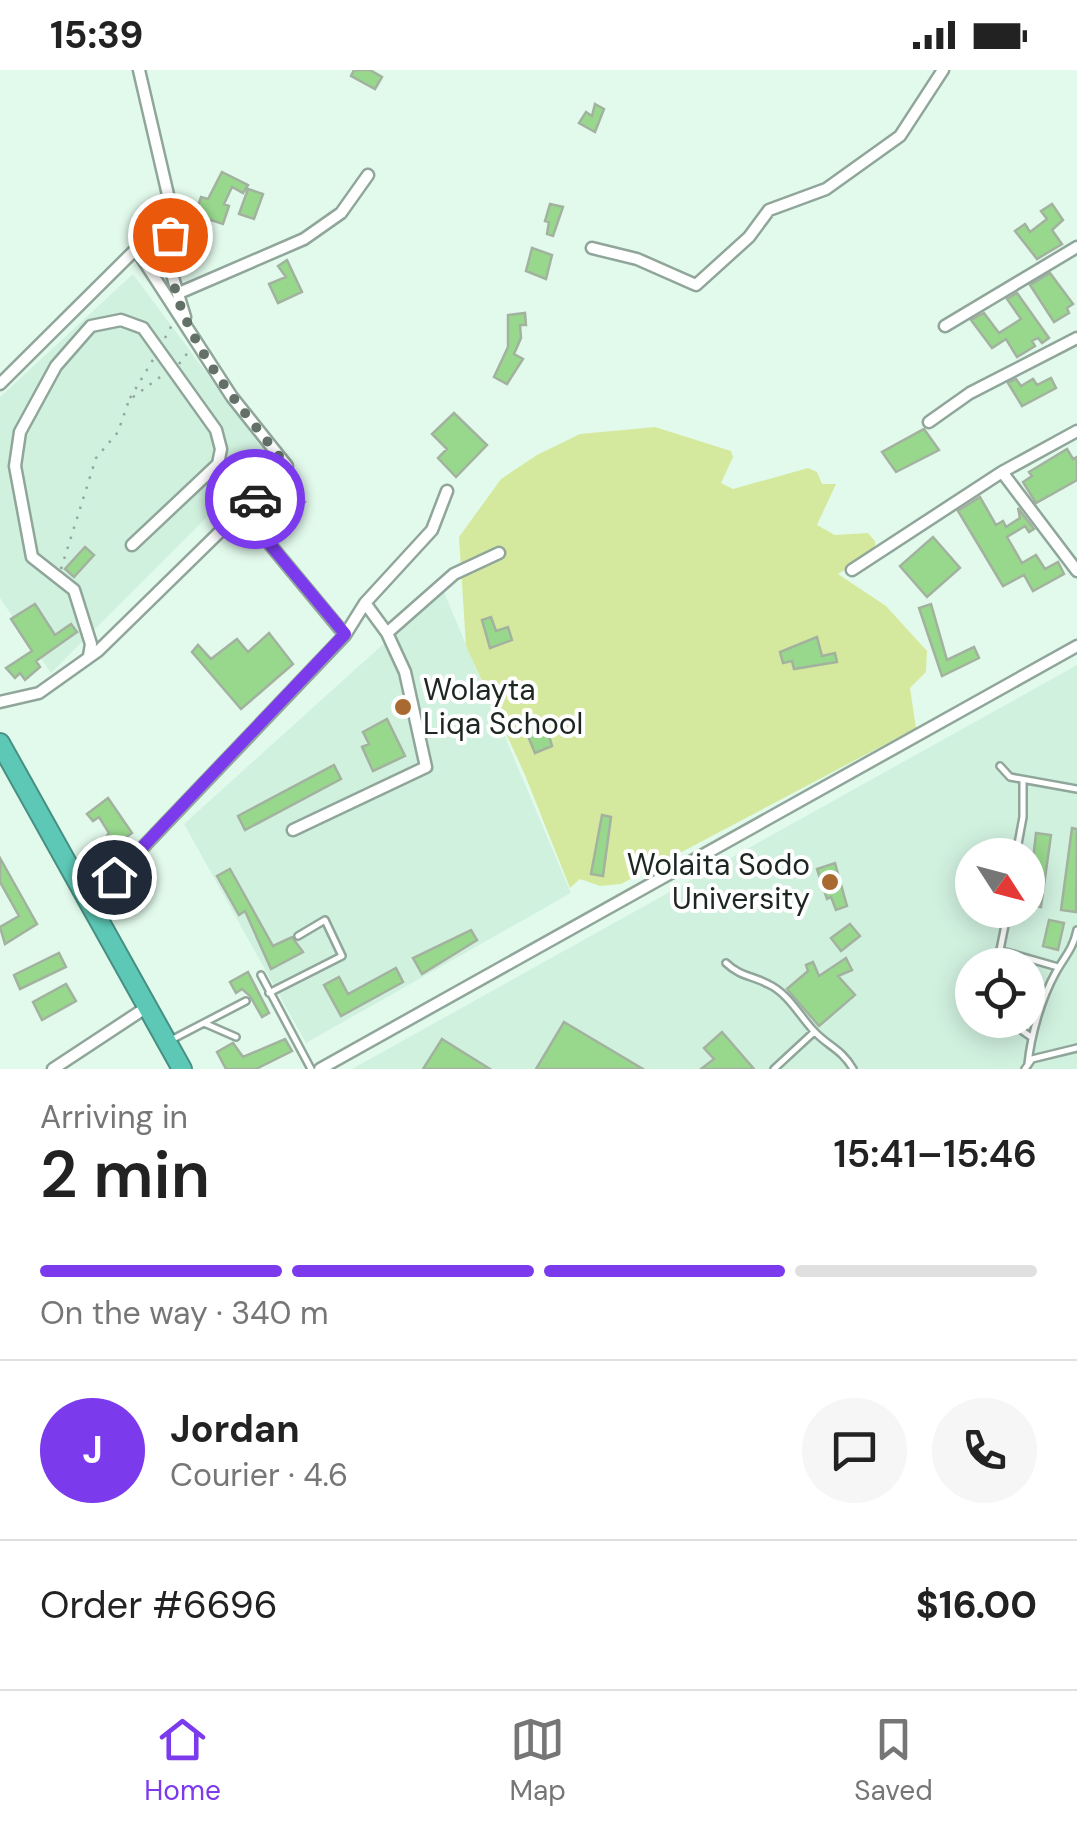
<!DOCTYPE html>
<html lang="en">
<head>
<meta charset="utf-8">
<style>
	:root { --surface:#fff; --page:#f6f6f6; --text:#222; --muted:#767676; --line:#e0e0e0; --accent:#7c3aed }
	body { margin:0; font-family:"DM Sans",sans-serif; background:var(--page); color:var(--text); height:100vh; display:flex; flex-direction:column; font-size:38px; white-space:nowrap }
	* { box-sizing:border-box; margin:0 }
	p { font-size:32px; color:var(--muted) }
	.icon { flex:none; width:55px; height:55px; fill:none; stroke:currentColor; stroke-width:2; stroke-linecap:round; stroke-linejoin:round }
	.map { position:relative; height:999px; overflow:hidden }
	.side { display:flex; flex-direction:column; background:var(--surface); flex:1 }
	.side>* { flex:none }
	.needle { width:65px; rotate:126deg }
	.fabs { position:absolute; left:955px; top:768px; display:grid; gap:20px }
	.fabs a { display:grid; place-items:center; width:90px; height:90px; border-radius:50%; background:var(--surface); box-shadow:0 5px 25px #0003; font-size:50px }
	.pin { position:absolute; display:grid; place-items:center; width:85px; height:85px; color:#fff; margin:-42px; border:5px solid #fff; border-radius:50%; box-shadow:0 2px 10px #0007 }
	.courier { position:absolute; display:grid; place-items:center; width:100px; height:100px; margin:-50px; border:8px solid #7c3aed; border-radius:50%; background:#fff; color:#222; box-shadow:0 2px 12px #0007 }
	.head em { font-style:normal; font-weight:600 }
	.head div { display:flex; flex-direction:column-reverse }
	.head { display:flex; align-items:center; justify-content:space-between; height:170px; padding:0 40px }
	h1 { font-size:65px; font-weight:600; line-height:75px }
	.bar { display:grid; grid-template-columns:repeat(4,1fr); gap:15px 10px; align-content:center; height:120px; padding:0 40px }
	.bar i { height:12px; border-radius:8px; background:var(--line) }
	.bar .selected { background:var(--accent) }
	.bar p { grid-column:span 4 }
	.line { display:flex; align-items:center; gap:25px; padding:0 40px; border-top:2px solid var(--line) }
	.line div { flex:1 }
	.round { display:grid; place-items:center; flex:none; width:105px; height:105px; border-radius:52px; background:var(--page) }
	.status { display:flex; justify-content:space-between; align-items:center; height:70px; padding:0 50px; background:var(--surface); direction:ltr }
	.status svg { height:28px; fill:currentColor }
	.menu { display:flex; justify-content:space-around; align-items:center; height:140px; border-top:2px solid var(--line); background:var(--surface); font-size:28px; color:var(--muted) }
	.menu a { display:grid; justify-items:center; gap:5px }
	.menu .selected { color:var(--accent) }
	.map>svg:first-child { display:block }
	.built { fill:#d1f1df; fill-rule:evenodd }
	.green { fill:#d5e99e }
	.building { fill:#98d88d; stroke:#a2b29f; stroke-width:2.5 }
	.lines { fill:none; stroke-linecap:round; stroke-linejoin:round }
	.lane-casing { stroke:#90a69a; stroke-width:10 }
	.street-casing { stroke:#90a69a; stroke-width:15 }
	.highway-casing { stroke:#478f82; stroke-width:22 }
	.path { stroke:#95a79d; stroke-width:2.5; stroke-dasharray:2.5 8; stroke-linecap:butt }
	.lane { stroke:#fff; stroke-width:5 }
	.street { stroke:#fff; stroke-width:10 }
	.highway { stroke:#5dc8b6; stroke-width:18 }
	.done { stroke:#627068; stroke-width:10; stroke-dasharray:0 18 }
	.route { stroke:#7c3aed; stroke-width:12 }
	.poi-dot { fill:#a86a30; stroke:#fff; stroke-width:4 }
	.labels { text-anchor:middle; stroke-width:8; stroke-linejoin:round; paint-order:stroke }
	.poi-label { font-size:30px; fill:#1d2621; stroke:#fff; text-anchor:start }
</style>
</head>
<body>
<div class="status"><b>15:39</b><svg viewBox="0 0 49 12"><path d="M0 12V9h3v3zM5 12V6h3v6zM10 12V3h3v9zM15 12V0h3v12zM26 1h20v11H26zM47 4h2v5h-2z"/></svg></div>
<div class="map">
<svg width="1077" height="999" viewBox="0 0 1077 999">
	<rect width="100%" height="100%" fill="#e2faec"/>
	<path class="built" d="M133 204 268 386 51 603 0 528V327Z
		M443 520 571 823 306 973 184 754Z
		M1077 595V999H352ZM972 785H1028V840H972ZM972 895H1028V950H972Z"/>
	<path class="green" d="M655 357 731 381 733 387 721 413 733 419 808 398 817 402 822 414H836L817 455 835 465 868 463 875 471V481L838 504 886 536 927 581 926 602 910 618 916 658 621 814 600 816 580 809 570 818 525 705 466 576 459 467 501 409 537 385 580 364Z"/>
	<path class="building" d="M354 0H370L382 7 375 19 351 6Z
		M595 34 604 39 595 62 579 53 586 42 592 46Z
		M222 102 248 115 243 123 232 117 224 134 229 136 223 154 195 145 201 127 208 129Z
		M248 119 263 124 254 149 239 144Z
		M550 134 563 137 553 166 547 164 549 152 545 151Z
		M1052 134 1063 150 1052 160 1062 174 1037 189 1015 161 1025 154 1030 162 1047 149 1041 141Z
		M532 178 552 185 546 209 526 201Z
		M287 190 302 222 278 233 269 214 286 207 278 196Z
		M1050 203 1073 234 1067 238 1069 243 1054 252 1030 215Z
		M1017 223 1049 268 1042 273 1038 268 1032 271 1035 276 1017 287 1006 269 992 278 971 250 984 243 999 263 1021 249 1007 229Z
		M525 243 526 255H520L521 268 514 284 523 289 507 314 494 307 508 277V245Z
		M1051 308 1056 318 1022 336 1008 313 1016 309 1021 316 1033 309 1037 315Z
		M454 343 487 375 456 407 438 388 447 379 432 364Z
		M924 359 939 380 896 402 882 382Z
		M1067 379 1073 389 1077 387V410L1036 433 1023 412 1032 406 1029 402Z
		M289 414 305 432 275 460 258 441Z
		M980 427 996 455 1003 451 1006 457 1020 448 1018 438 1034 459 1029 462 1025 456 1007 467 1022 493 1036 485 1045 499 1058 492 1064 504 1033 521 1024 505 1003 516 958 441Z
		M933 467 960 498 927 527 900 496Z
		M85 477 94 485 74 507 65 499Z
		M35 534 55 565 71 554 77 562 36 591 40 597 25 610 20 603 15 608 6 598 32 581 11 549Z
		M931 534 947 590 974 577 979 588 942 606 919 538Z
		M491 547 496 561 508 557 512 570 490 578 482 550Z
		M269 563 293 594 241 639 192 582 198 575 211 589 237 569 248 582Z
		M817 567 822 586 835 583 837 592 794 599 792 591 783 593 780 582Z
		M387 649 405 686 373 701 362 677 369 674 363 662Z
		M546 655 552 676 535 683 525 659Z
		M334 695 341 709 245 760 238 746Z
		M108 728 132 763 108 781 102 772 109 763 99 747 93 751 87 744Z
		M602 745 611 747 603 806 591 804Z
		M1072 758 1077 759 1076 842 1061 840Z
		M1036 763 1051 765 1041 837 1028 835Z
		M0 788 37 854 5 874 0 857 19 846 0 812Z
		M835 793 847 836 836 840 831 827 827 829 817 799Z
		M230 799 273 876 292 867 303 882 271 899 245 841 239 845 217 806Z
		M1049 850 1064 853 1058 880 1043 876Z
		M850 854 860 866 841 881 831 868Z
		M471 860 477 870 422 904 413 888Z
		M59 883 66 897 20 919 14 905Z
		M846 888 852 900 838 906 855 925 819 956 787 919 808 901 806 895 813 892 819 906Z
		M396 898 403 912 341 946 324 915 339 907 348 924Z
		M248 902 269 943 262 947 250 926 242 919 236 923 230 912Z
		M66 914 76 931 42 950 33 932Z
		M564 952 643 999H536Z
		M722 962 754 999H701L714 989 704 978Z
		M285 969 292 981 256 999H226L217 982 233 973 243 987Z
		M442 969 490 999H423Z"/>
	<g class="lines">
		<defs>
			<path id="lane" d="M1000 696 1010 707 1077 719
				M1016 785 1023 747V711
				M1002 881 1058 897
				M726 893C741 907 751 905 768 914 788 923 799 945 813 960 827 976 842 979 853 999
				M997 895 1008 840
				M261 905 311 999
				M269 923 342 886 325 850 298 866
				M1007 950 1031 967
				M204 953 236 967
				M173 969 246 931
				M1028 994C1031 965 1041 929 1056 902 1065 886 1073 879 1077 860
				M774 999 814 962
				M1025 999 1032 989 1077 978"/>
			<path id="street" d="M139 0 172 142 167 188 185 247
				M592 178 637 189 696 215 749 167 769 140 826 119 900 66 943 0
				M179 223 304 169 341 143 368 105
				M945 256 1077 177
				M0 314 136 179 232 327 287 396 98 581 39 623 0 632
				M929 352 970 323 1077 268
				M1002 402 1077 501
				M852 500 1002 402 1077 361
				M365 533 432 460 447 421
				M345 565 365 533 387 563 454 504 499 483
				M89 586 91 574 74 520 32 487 15 396 20 362 56 296 91 256 121 250 143 258 216 360 221 379 218 394 132 475
				M293 760 426 697 405 602 387 563
				M89 834 345 565 243 442
				M53 999 147 937
				M320 999 1077 576"/>
			<path id="highway" d="M0 673 182 999"/>
		</defs>
		<use href="#lane" class="lane-casing"/>
		<use href="#street" class="street-casing"/>
		<use href="#highway" class="highway-casing"/>
		<path class="path" d="M165 268 173 253
			M179 294 189 281
			M130 328 154 288
			M61 499 96 388 118 362 129 330 164 304"/>
		<use href="#lane" class="lane"/>
		<use href="#street" class="street"/>
		<use href="#highway" class="highway"/>
	</g>
	<g class="lines">
		<path class="done" d="M170 165C162 251 237 332 287 396L255 429"/>
		<path class="route" d="M114 807 345 564 243 442 255 429"/>
	</g>
	<g class="poi-dot">
		<circle cx="403" cy="637" r="10"/>
		<circle cx="830" cy="812" r="10"/>
	</g>
	<g class="labels">
		<g class="poi-label">
			<text x="423" y="630">Wolayta<tspan x="423" dy="34">Liqa School</tspan></text>
			<text x="810" y="805" text-anchor="end">Wolaita Sodo<tspan x="810" dy="34">University</tspan></text>
		</g>
	</g>
</svg>
<div class="fabs">
<a><svg class="needle" viewBox="-14 -14 28 28"><path d="M0-13l5 13h-10z" fill="#e53935"/><path d="M0 13l5-13h-10z" fill="#767676"/></svg></a>
<a><svg class="icon" aria-label="locate" viewBox="0 0 24 24"><circle cx="12" cy="12" r="6"/><path d="M12 2v4M12 18v4M2 12h4M18 12h4"/></svg></a>
</div>
<div class="pin" style="left:170px;top:165px;background:#ea580c"><svg class="icon" aria-label="bag" viewBox="0 0 24 24"><path d="M5 8h14l-1 12H6zM9 8a3 3 0 0 1 6 0"/></svg></div>
<div class="pin" style="left:114px;top:807px;background:#1f2937"><svg class="icon" aria-label="home" viewBox="0 0 24 24"><path d="M3 11l9-7 9 7M6 9v11h12V9"/></svg></div>
<div class="courier" style="left:255px;top:429px"><svg class="icon" aria-label="car" viewBox="0 0 24 24"><path d="M5 17H2v-5l4-1 3-4h7l3 4 3 1v5h-3M9 17h6M6 11h13"/><circle cx="7" cy="17" r="2"/><circle cx="17" cy="17" r="2"/></svg></div>
</div>
<section class="side">
<div class="head"><div><h1>2 min</h1><p>Arriving in</p></div><em>15:41–15:46</em></div>
<div class="bar"><i class="selected"></i><i class="selected"></i><i class="selected"></i><i></i><p>On the way · 340 m</p></div>
<div class="line" style="height:180px"><b class="round" style="background:var(--accent);color:#fff">J</b><div><b>Jordan</b><p>Courier · 4.6</p></div><a class="round"><svg class="icon" aria-label="chat" viewBox="0 0 24 24"><path d="M4 5h16v11H9l-5 4z"/></svg></a><a class="round"><svg class="icon" aria-label="phone" viewBox="0 0 24 24"><path d="M5 4h4l2 5-3 2q2 4 5 5l2-3 5 2v4C11 20 4 13 5 4z"/></svg></a></div>
<div class="line" style="height:130px"><div>Order #6696</div><b>$16.00</b></div>
</section>
<nav class="menu">
<a class="selected"><svg class="icon" aria-label="home" viewBox="0 0 24 24"><path d="M3 11l9-7 9 7M6 9v11h12V9"/></svg>Home</a>
<a><svg class="icon" aria-label="map" viewBox="0 0 24 24"><path d="M3 6l6-2 6 2 6-2v14l-6 2-6-2-6 2zM9 4v14M15 6v14"/></svg>Map</a>
<a><svg class="icon" aria-label="saved" viewBox="0 0 24 24"><path d="M7 4h10v16l-5-4-5 4z"/></svg>Saved</a>
</nav>
</body>
</html>
